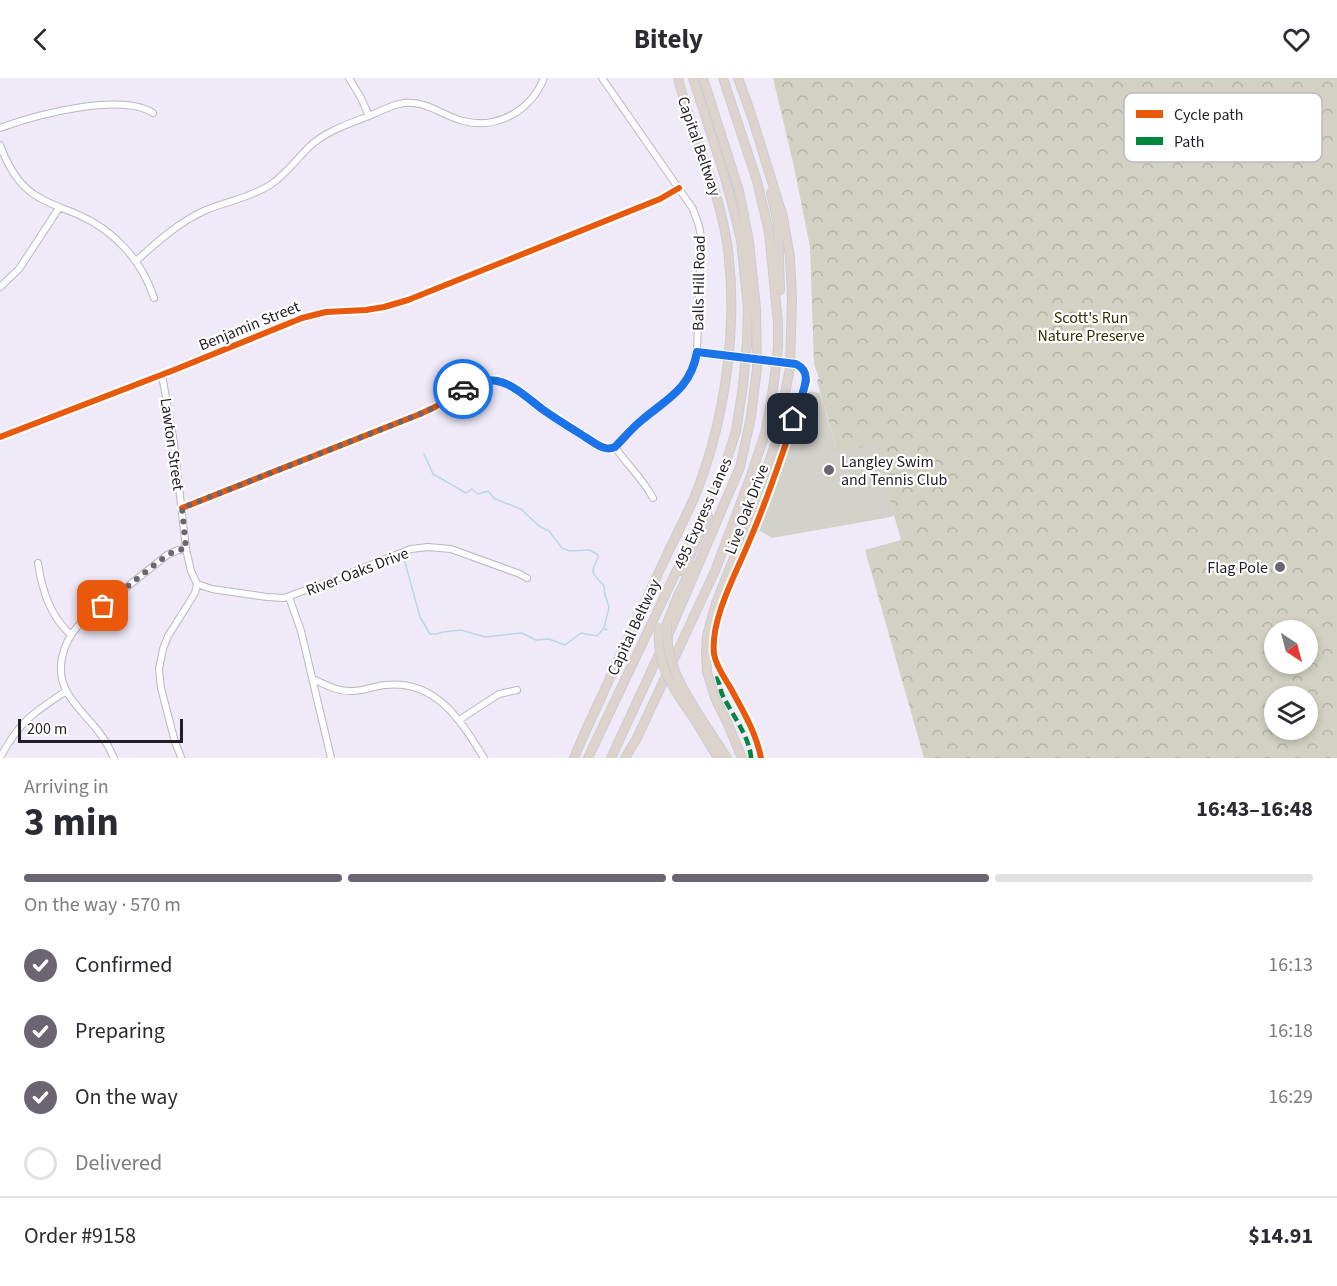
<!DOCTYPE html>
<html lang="en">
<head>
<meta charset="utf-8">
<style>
	:root { --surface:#fff; --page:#f2f2f3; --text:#2b2b33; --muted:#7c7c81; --line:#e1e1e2; --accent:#6a6571 }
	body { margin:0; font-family:"Source Sans 3",sans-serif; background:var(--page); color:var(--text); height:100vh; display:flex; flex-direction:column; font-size:22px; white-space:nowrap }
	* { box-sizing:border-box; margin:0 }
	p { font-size:20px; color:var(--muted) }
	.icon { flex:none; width:33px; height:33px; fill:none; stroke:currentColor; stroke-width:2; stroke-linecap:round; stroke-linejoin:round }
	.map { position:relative; height:680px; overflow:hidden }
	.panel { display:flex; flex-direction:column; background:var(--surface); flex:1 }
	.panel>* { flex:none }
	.needle { width:39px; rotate:144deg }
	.buttons { position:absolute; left:1264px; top:542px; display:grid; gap:12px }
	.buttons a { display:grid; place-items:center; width:54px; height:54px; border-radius:50%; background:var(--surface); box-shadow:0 3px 9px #0003; font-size:30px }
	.scale { position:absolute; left:18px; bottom:15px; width:165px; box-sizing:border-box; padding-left:6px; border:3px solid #221d28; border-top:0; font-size:16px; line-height:21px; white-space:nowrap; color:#221d28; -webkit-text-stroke:4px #fff; paint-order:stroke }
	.pin { position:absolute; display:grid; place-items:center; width:51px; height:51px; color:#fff; margin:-26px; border-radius:12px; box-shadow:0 3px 9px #0006 }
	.courier { position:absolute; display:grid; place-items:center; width:60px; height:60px; margin:-30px; border:4px solid #1a73e8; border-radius:50%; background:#fff; color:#222; box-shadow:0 2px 8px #0007 }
	.overview em { font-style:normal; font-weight:700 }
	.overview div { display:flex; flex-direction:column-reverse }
	.overview { display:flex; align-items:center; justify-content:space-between; height:102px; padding:0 24px }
	h1 { font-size:39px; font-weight:700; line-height:45px }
	.bar { display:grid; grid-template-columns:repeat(4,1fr); gap:9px 6px; align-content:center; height:72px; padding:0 24px }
	.bar i { height:8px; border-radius:4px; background:var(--line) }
	.bar .active { background:var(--accent) }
	.bar p { grid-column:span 4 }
	.line { display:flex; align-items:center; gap:15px; padding:0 24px; border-top:2px solid var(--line) }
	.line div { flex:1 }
	ol { padding:0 24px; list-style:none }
	li { display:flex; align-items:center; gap:18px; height:66px }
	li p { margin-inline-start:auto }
	li .icon { padding:6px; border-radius:50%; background:var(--accent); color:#fff; stroke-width:4 }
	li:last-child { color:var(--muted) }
	li i { width:33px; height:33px; border:3px solid var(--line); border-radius:50% }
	header { display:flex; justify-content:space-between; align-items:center; height:78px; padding:0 24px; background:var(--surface); font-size:27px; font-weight:700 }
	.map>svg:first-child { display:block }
	.grass { fill:#d2d1ca }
	.forest { fill:url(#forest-crowns); fill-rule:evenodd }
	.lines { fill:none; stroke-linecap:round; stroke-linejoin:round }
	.stream { stroke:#b9d8e2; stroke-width:1.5 }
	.minor-casing { stroke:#bcb7c3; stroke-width:8 }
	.highway-casing { stroke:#cdcbd2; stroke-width:10 }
	.minor { stroke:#fdfcfe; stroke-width:6 }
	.highway { stroke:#dbd3cc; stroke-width:8 }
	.minor-bridge-casing { stroke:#bcb7c3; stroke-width:8; stroke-linecap:butt }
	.highway-bridge-casing { stroke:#cdcbd2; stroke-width:10; stroke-linecap:butt }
	.minor-bridge { stroke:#fdfcfe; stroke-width:6 }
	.highway-bridge { stroke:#dbd3cc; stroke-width:8 }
	.quiet { stroke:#00873e; stroke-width:4.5; stroke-dasharray:9 4.5; stroke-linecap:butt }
	.cycleway-casing { stroke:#fff; stroke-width:10 }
	.cycleway { stroke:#e8590c; stroke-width:6 }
	.done { stroke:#6a6571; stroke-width:6; stroke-dasharray:0 10.8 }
	.route { stroke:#1a73e8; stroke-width:8 }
	.poi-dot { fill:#6a6571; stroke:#fff; stroke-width:2 }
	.labels { text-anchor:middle; stroke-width:4.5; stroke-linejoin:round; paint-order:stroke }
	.street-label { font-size:16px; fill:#221d28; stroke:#fff }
	.park-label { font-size:16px; fill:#313203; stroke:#fff }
	.poi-label { font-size:16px; fill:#221d28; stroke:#fff; text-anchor:start }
	.key { fill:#fff; stroke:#bdbbbe; stroke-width:1.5 }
	.key-label { font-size:16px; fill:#221d28 }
</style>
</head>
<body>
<header><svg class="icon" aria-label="back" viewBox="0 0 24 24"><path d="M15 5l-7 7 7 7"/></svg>Bitely<svg class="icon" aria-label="heart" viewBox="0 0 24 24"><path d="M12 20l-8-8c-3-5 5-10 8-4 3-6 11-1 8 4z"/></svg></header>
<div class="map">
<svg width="1337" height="680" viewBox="0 0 1337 680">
	<defs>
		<pattern id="forest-crowns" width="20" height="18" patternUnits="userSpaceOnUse" patternTransform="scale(1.5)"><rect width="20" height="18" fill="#d2d1c3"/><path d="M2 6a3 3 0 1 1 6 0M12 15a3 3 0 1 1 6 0" fill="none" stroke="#b4b3a8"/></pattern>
	</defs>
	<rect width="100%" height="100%" fill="#f0eaf8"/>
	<path class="grass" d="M806 313 820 315 838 375 874 365 894 437 891 439 772 460 755 450Z"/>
	<path class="forest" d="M773 0H1337V680H924L865 472 901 462 874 366 838 375 817 303 819 300 814 286 810 169 794 89ZM1275 552H1308V585H1275ZM1275 618H1308V651H1275Z"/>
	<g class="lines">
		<path class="stream" d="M424 376 433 396 466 415 472 411 478 416 488 413 495 421 521 431 539 448 549 453 562 470 570 473 590 472 598 477C598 485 590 490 594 496 596 500 601 504 604 508L605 517 609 529 604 550 607 552
			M405 484 420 539 430 556H437L443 554 461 552 485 559 522 555 536 562 549 561 565 567 581 555 597 558 604 550"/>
		<defs>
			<path id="minor" d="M349 0 361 20 369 38
				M602 0 693 131 699 148 701 159 697 274C691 310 668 321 642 342 632 350 624 360 615 369
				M0 50C35 37 121 14 153 35
				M0 67C6 83 13 98 26 110 41 124 61 129 79 137 115 153 142 183 154 220
				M136 183C158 163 179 144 206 132 227 123 250 120 270 107 285 97 296 82 309 69 326 53 348 46 369 38 378 34 388 29 399 26 423 20 441 37 463 43 498 52 531 32 544 0
				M0 209 19 191 59 130
				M162 297 174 365 186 471 191 493 197 506 195 515 187 528 168 558 163 571 159 591 161 610 175 664 181 679
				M0 359 174 292 302 240 326 234 366 232 384 229 408 222 660 121 679 110
				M615 369C627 387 643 401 653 420
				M182 430 420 336 435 329 472 306 484 303 496 302 503 304 516 311 544 332 598 367 610 371 615 369
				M38 485C42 512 50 538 71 557
				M197 506 212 511 267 519 284 520 336 501 393 478 411 471 428 469 451 471 520 496 527 500
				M289 519 301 553 331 680
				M313 601C326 607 338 614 353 613 364 613 374 608 385 607 436 601 461 643 484 680
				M459 642 499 616 517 612
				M0 680C9 663 20 646 35 635 45 627 56 620 66 613
				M114 680C109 669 102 657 94 648 85 637 74 627 67 614 55 593 62 566 78 548L167 477 178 472 186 471
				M761 680C756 654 742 631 730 609 724 599 716 588 714 576 710 540 738 492 751 459 773 408 789 355 807 303 806 295 804 290 796 286"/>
			<path id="highway" d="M738 0 751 36 783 139 790 179 792 219 790 290 775 367 749 442 716 525 707 557 706 575 707 594 716 622 727 644 742 680
				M771 115 778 146 780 212
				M683 494 708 438
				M667 545 677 520 692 488
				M667 560 740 389 751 339 757 290 756 231 749 163 739 113 703 0
				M700 639 727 680
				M695 642 718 680
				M574 680C582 660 591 641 600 622 621 575 643 528 665 481 674 461 685 441 694 420 725 345 739 246 727 165 718 106 692 57 678 0
				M588 680 722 397 736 353 743 308 747 263 748 230 741 162 733 129 723 93 693 0
				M611 680 661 572
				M625 680 637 660 715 493 752 395 766 352 774 304 778 269V245L769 154 757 103 723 0"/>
		</defs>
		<use href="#minor" class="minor-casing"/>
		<use href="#highway" class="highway-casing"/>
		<use href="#minor" class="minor"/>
		<use href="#highway" class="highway"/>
		<defs>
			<path id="minor-bridge" d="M710 275 796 286"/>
			<path id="highway-bridge" d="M667 545C666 586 680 606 700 639
				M659 549C656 590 673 610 695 642"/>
		</defs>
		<use href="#minor-bridge" class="minor-bridge-casing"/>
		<use href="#highway-bridge" class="highway-bridge-casing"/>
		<use href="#minor-bridge" class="minor-bridge"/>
		<use href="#highway-bridge" class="highway-bridge"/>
		<path class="quiet" d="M717 598C719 604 720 610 722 616 731 635 750 659 751 680"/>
		<defs>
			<path id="cycleway" d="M697 274 796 286C804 290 806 295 807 303 789 355 773 408 751 459 738 492 710 540 714 576 716 588 724 599 730 609 742 631 756 654 761 680
				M0 359 174 292 302 240 326 234 366 232 384 229 408 222 660 121 679 110
				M182 430 420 336 435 329 472 306 484 303 496 302 503 304 516 311 544 332 598 367 610 371 615 369"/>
		</defs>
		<use href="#cycleway" class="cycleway-casing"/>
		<use href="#cycleway" class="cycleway"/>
	</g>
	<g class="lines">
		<path class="done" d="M103 528 167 477 178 472 186 471 182 430 420 336 435 329 463 311"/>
		<path class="route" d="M463 311C497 290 516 311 542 331 556 341 571 350 585 359 595 365 604 374 615 369 624 360 632 350 642 342 668 320 691 310 697 274L796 286C810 293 806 305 802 317 799 325 796 333 793 341"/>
	</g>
	<g class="poi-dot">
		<circle cx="829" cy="392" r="6"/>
		<circle cx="1280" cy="489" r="6"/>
	</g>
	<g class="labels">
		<g class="street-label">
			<text transform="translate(700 68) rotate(71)" y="6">Capital Beltway</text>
			<text transform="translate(698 205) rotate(-89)" y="6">Balls Hill Road</text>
			<text transform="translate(249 247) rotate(-22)" y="6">Benjamin Street</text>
			<text transform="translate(173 366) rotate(82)" y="6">Lawton Street</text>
			<text transform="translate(746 431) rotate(-69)" y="6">Live Oak Drive</text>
			<text transform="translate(702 435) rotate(-66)" y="6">495 Express Lanes</text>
			<text transform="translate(357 493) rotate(-21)" y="6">River Oaks Drive</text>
			<text transform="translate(633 549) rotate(-65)" y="6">Capital Beltway</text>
		</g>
		<g class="park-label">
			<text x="1091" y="245">Scott's Run<tspan x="1091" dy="18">Nature Preserve</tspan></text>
		</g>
		<g class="poi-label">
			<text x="841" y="389">Langley Swim<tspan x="841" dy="18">and Tennis Club</tspan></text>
			<text x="1268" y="495" text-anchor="end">Flag Pole</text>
		</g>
	</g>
	<rect x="1124" y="15" width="198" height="69" rx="9" class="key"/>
	<rect x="1136" y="32" width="27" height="8" fill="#e8590c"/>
	<rect x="1136" y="59" width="27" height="8" fill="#00873e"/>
	<g class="key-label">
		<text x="1174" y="42">Cycle path</text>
		<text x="1174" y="69">Path</text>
	</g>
</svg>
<div class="buttons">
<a><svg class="needle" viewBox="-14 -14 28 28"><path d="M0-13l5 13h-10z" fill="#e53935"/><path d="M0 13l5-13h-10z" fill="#7c7c81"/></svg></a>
<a><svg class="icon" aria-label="layers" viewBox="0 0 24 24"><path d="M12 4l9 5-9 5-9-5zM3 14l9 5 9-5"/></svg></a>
</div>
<div class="scale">200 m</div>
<div class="pin" style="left:103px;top:528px;background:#ea580c"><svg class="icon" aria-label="bag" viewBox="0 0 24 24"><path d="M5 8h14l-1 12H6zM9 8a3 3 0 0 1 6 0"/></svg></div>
<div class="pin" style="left:793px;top:341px;background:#1f2937"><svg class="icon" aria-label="home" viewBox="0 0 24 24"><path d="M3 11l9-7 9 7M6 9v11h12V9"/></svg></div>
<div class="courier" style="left:463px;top:311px"><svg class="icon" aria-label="car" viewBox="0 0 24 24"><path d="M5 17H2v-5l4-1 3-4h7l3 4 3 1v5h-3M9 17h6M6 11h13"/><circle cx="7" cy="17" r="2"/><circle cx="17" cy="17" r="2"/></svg></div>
</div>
<section class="panel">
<div class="overview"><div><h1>3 min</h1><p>Arriving in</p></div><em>16:43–16:48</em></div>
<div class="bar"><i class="active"></i><i class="active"></i><i class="active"></i><i></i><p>On the way · 570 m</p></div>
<ol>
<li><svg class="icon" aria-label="check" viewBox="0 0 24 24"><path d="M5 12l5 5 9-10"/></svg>Confirmed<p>16:13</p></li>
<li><svg class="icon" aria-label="check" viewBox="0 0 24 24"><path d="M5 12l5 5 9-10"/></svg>Preparing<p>16:18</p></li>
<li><svg class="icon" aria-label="check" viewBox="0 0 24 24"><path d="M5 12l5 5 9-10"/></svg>On the way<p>16:29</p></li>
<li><i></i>Delivered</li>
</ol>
<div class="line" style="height:78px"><div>Order #9158</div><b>$14.91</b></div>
</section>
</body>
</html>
